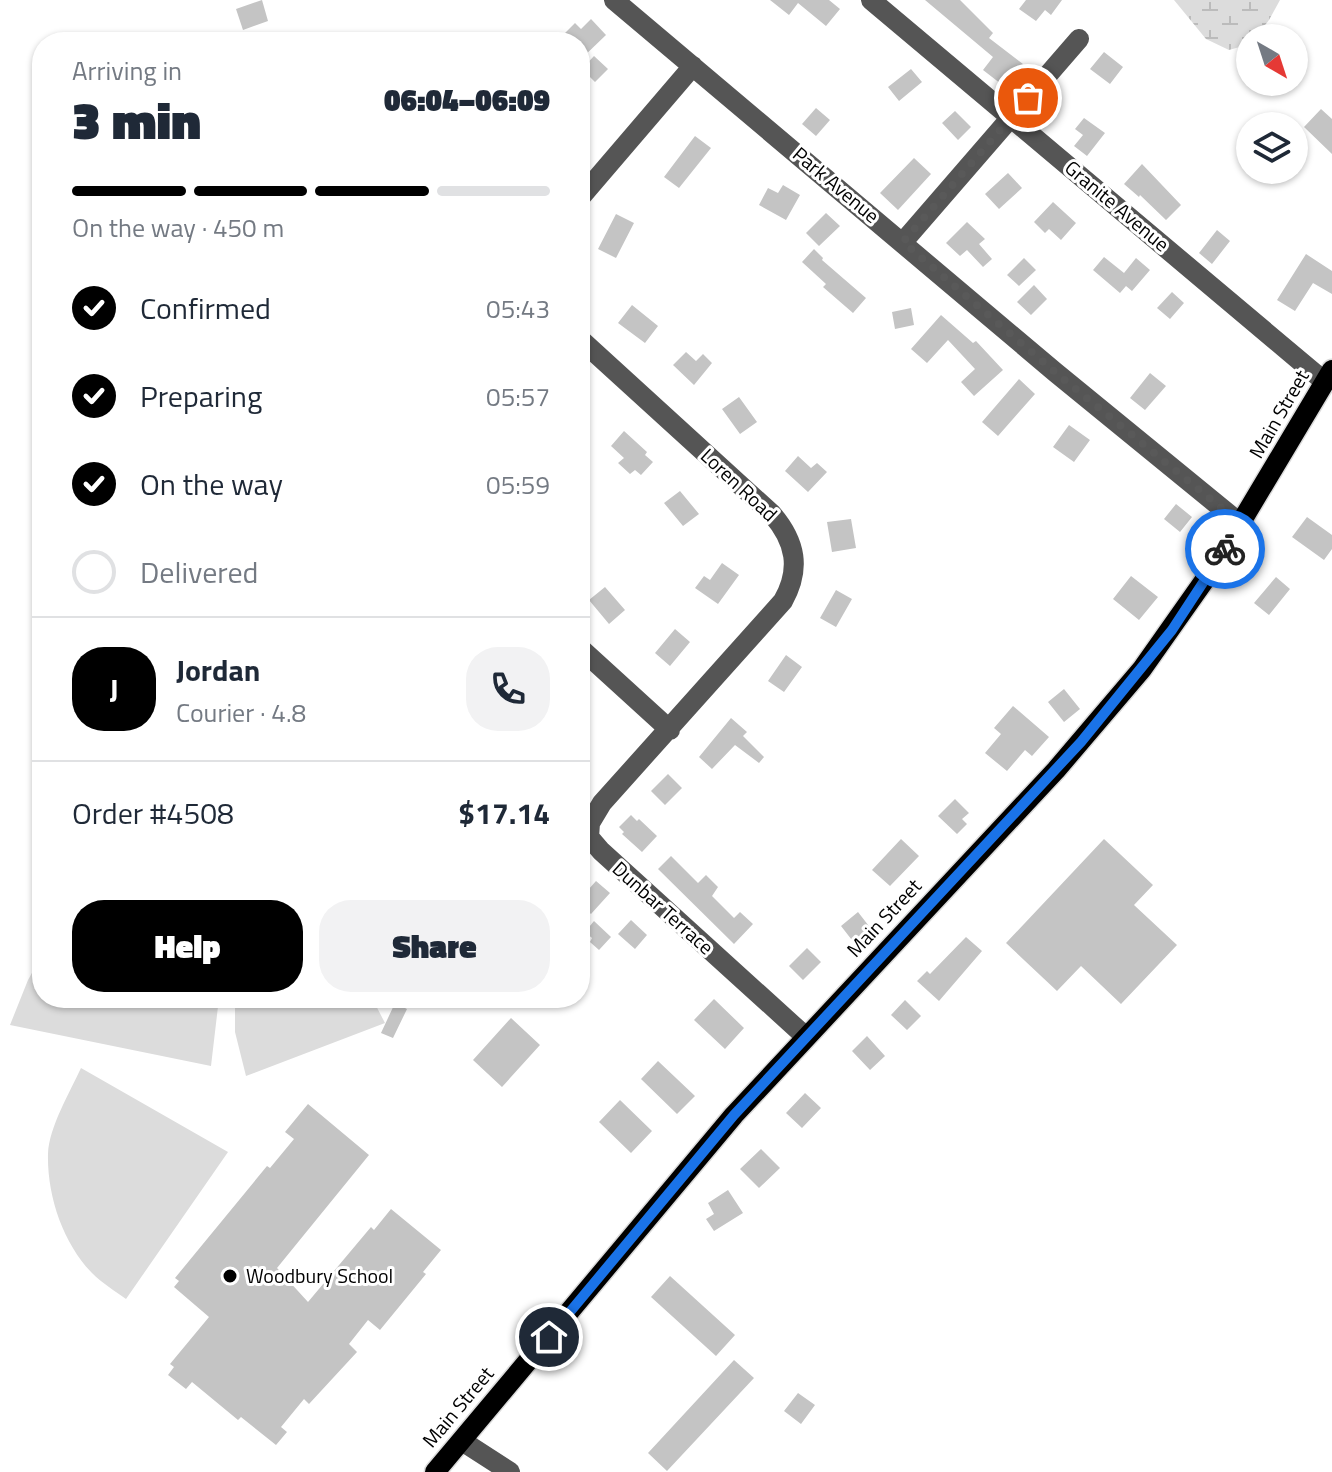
<!DOCTYPE html>
<html lang="en">
<head>
<meta charset="utf-8">
<style>
	:root { --surface:#fff; --page:#f2f2f3; --text:#1f2937; --muted:#747a83; --line:#e0e1e3; --accent:#000 }
	body { margin:0; font-family:"Titillium Web",sans-serif; background:var(--page); color:var(--text); height:100vh; display:flex; flex-direction:column; font-size:30px; white-space:nowrap }
	* { box-sizing:border-box; margin:0 }
	p { font-size:26px; color:var(--muted) }
	.icon { flex:none; width:44px; height:44px; fill:none; stroke:currentColor; stroke-width:2; stroke-linecap:round; stroke-linejoin:round }
	.map { position:relative; flex:1; overflow:hidden }
	.panel { position:absolute; left:32px; top:32px; width:558px; height:976px; display:flex; flex-direction:column; background:var(--surface); border-radius:32px; box-shadow:0 2px 6px #0004 }
	.panel>* { flex:none }
	.needle { width:52px; rotate:141deg }
	.buttons { position:absolute; left:1236px; top:24px; display:grid; gap:16px }
	.buttons a { display:grid; place-items:center; width:72px; height:72px; border-radius:50%; background:var(--surface); box-shadow:0 2px 6px #0004; font-size:40px }
	.pin { position:absolute; display:grid; place-items:center; width:68px; height:68px; color:#fff; margin:-34px; border:4px solid #fff; border-radius:50%; box-shadow:0 2px 8px #0007 }
	.courier { position:absolute; display:grid; place-items:center; width:80px; height:80px; margin:-40px; border:6px solid #1a73e8; border-radius:50%; background:#fff; color:#222; box-shadow:0 2px 10px #0007 }
	.overview em { font-style:normal; font-weight:800 }
	.overview div { display:flex; flex-direction:column-reverse }
	.overview { display:flex; align-items:center; justify-content:space-between; height:136px; padding:0 40px }
	h1 { font-size:52px; font-weight:800; line-height:60px }
	.bar { display:grid; grid-template-columns:repeat(4,1fr); gap:12px 8px; align-content:center; height:96px; padding:0 40px }
	.bar i { height:10px; border-radius:6px; background:var(--line) }
	.bar .selected { background:var(--accent) }
	.bar p { grid-column:span 4 }
	.line { display:flex; align-items:center; gap:20px; padding:0 40px; border-top:2px solid var(--line) }
	.line div { flex:1 }
	.round { display:grid; place-items:center; flex:none; width:84px; height:84px; border-radius:32px; background:var(--page) }
	ol { padding:0 40px; list-style:none }
	li { display:flex; align-items:center; gap:24px; height:88px }
	li p { margin-inline-start:auto }
	li .icon { padding:8px; border-radius:50%; background:var(--accent); color:#fff; stroke-width:4 }
	li:last-child { color:var(--muted) }
	li i { width:44px; height:44px; border:4px solid var(--line); border-radius:50% }
	.cta { display:flex; gap:16px; margin-top:auto; padding:16px 40px }
	.cta a { flex:1; height:92px; border-radius:32px; background:var(--accent); color:#fff; font-size:32px; font-weight:800; line-height:92px; text-align:center }
	.cta a+a { background:var(--page); color:var(--text) }
	.map>svg:first-child { display:block }
	.grass { fill:#dcdcdc }
	.wetland { fill:url(#wetland-marsh) }
	.building { fill:#c4c4c4 }
	.lines { fill:none; stroke-linecap:round; stroke-linejoin:round }
	.major-casing { stroke:#dbdbdb; stroke-width:23 }
	.minor { stroke:#555; stroke-width:20 }
	.major { stroke:#000; stroke-width:20 }
	.done { stroke:#595959; stroke-width:8; stroke-dasharray:0 14.4 }
	.route { stroke:#1a73e8; stroke-width:10 }
	.poi-dot { fill:#000; stroke:#fff; stroke-width:3 }
	.labels { text-anchor:middle; stroke-width:6; stroke-linejoin:round; paint-order:stroke }
	.street-label { font-size:20px; fill:#000; stroke:#fff }
	.poi-label { font-size:20px; fill:#000; stroke:#fff; text-anchor:start }
</style>
</head>
<body>
<div class="map">
<svg width="1332" height="1472" viewBox="0 0 1332 1472">
	<defs>
		<pattern id="wetland-marsh" width="20" height="14" patternUnits="userSpaceOnUse" patternTransform="scale(2)"><rect width="20" height="14" fill="#dcdcdc"/><path d="M1 5h8M5 5V1M11 12h8M15 12V8" fill="none" stroke="#bbb"/></pattern>
	</defs>
	<rect width="100%" height="100%" fill="#fff"/>
	<path class="grass" d="M42 955V998H219L211 1066 10 1025 28 980Z
		M235 998H372L385 1023 246 1076 235 1032Z
		M81 1068 228 1152 126 1299C115 1291 102 1283 92 1273 63 1243 47 1196 48 1154 49 1127 70 1092 81 1068Z"/>
	<path class="wetland" d="M1174 0H1280L1269 20 1255 38H1250V44L1229 50 1206 39Z"/>
	<path class="building" d="M262 0 268 21 243 30 236 9Z
		M770 0H829L840 9 826 26 798 3 789 15Z
		M925 0H960L993 33 989 38 1023 64 1005 87 983 70 993 57Z
		M1026 0H1062L1051 15 1045 10 1036 21 1019 9Z
		M591 19 606 35 580 60V42H568L563 35 575 23 581 29Z
		M1104 52 1123 67 1110 84 1090 69Z
		M594 56 608 69 595 82 582 69Z
		M911 69 922 82 899 101 888 87Z
		M816 108 830 120 816 136 802 124Z
		M1321 109 1332 119V154L1304 127Z
		M955 111 971 127 958 140 942 123Z
		M1084 118 1105 133 1087 156 1074 146 1083 135 1075 129Z
		M695 136 711 148 679 188 664 177Z
		M914 158 931 174 898 210 880 193Z
		M1142 164 1181 205 1166 220 1140 195 1139 197 1124 184Z
		M1008 173 1022 188 999 209 985 194Z
		M783 185 800 195 786 220 759 205 768 188 778 193Z
		M1053 202 1076 223 1061 240 1049 229 1045 233 1034 222Z
		M826 213 840 226 819 246 806 233Z
		M616 214 634 223 616 258 598 249Z
		M967 222 985 239 979 244 992 259 983 267 967 250 960 256 946 243Z
		M1217 230 1230 241 1212 264 1199 253Z
		M814 249 823 258 822 260 866 298 853 313 823 287 826 284 802 262Z
		M1306 254 1332 271V294L1313 283 1295 311 1277 300Z
		M1104 257 1124 273 1136 258 1150 270 1132 291 1126 286 1120 293 1093 270Z
		M1024 258 1036 270 1019 286 1007 275Z
		M1034 285 1047 299 1031 315 1017 302Z
		M1172 292 1184 303 1170 319 1157 308Z
		M632 305 658 326 645 343 618 323Z
		M911 308 914 325 895 329 892 312Z
		M941 315 973 343 976 341 1003 370 974 396 961 382 975 369 948 340 927 363 911 349Z
		M686 352 696 361 703 354 712 363 694 385 673 365Z
		M1150 373 1166 386 1145 410 1130 398Z
		M1019 379 1035 394 998 436 982 422Z
		M739 397 757 422 740 434 722 409Z
		M1069 425 1090 440 1074 462 1053 447Z
		M624 431 647 452 645 455 653 462 641 475 635 470 630 474 618 463 624 458 611 446Z
		M798 456 811 468 817 463 827 472 808 492 785 471Z
		M680 491 699 514 683 526 664 503Z
		M1176 504 1192 517 1180 532 1164 519Z
		M1307 517 1332 535V549L1324 560 1292 537Z
		M851 519 856 548 832 552 827 522Z
		M722 563 739 575 718 604 695 588 704 576 710 580Z
		M1131 576 1158 597 1139 620 1113 599Z
		M1276 577 1290 589 1269 615 1254 603Z
		M605 587 625 610 609 624 589 600Z
		M836 590 852 599 836 627 820 618Z
		M675 629 690 642 670 666 655 653Z
		M786 655 802 667 784 692 768 681Z
		M1064 689 1080 709 1064 722 1048 702Z
		M1013 706 1049 737 1032 756 1025 750 1007 771 985 753 1001 734 994 728Z
		M731 718 747 732 743 736 764 757 759 763 735 745 712 769 699 757Z
		M668 774 682 788 665 805 651 791Z
		M955 799 969 813 962 819 967 824 957 834 938 816Z
		M631 815 637 821 639 819 657 836 642 852 622 834 624 832 619 827Z
		M901 839 919 856 890 886 872 870Z
		M1104 839 1153 885 1134 905 1177 945 1121 1004 1081 966 1057 991 1006 943Z
		M671 856 698 883 706 875 718 887 712 896 734 918 740 912 753 924 734 944 658 869Z
		M596 881 610 893 591 914 580 904V899Z
		M858 912 872 930 855 944 841 926Z
		M631 920 647 935 635 949 618 934Z
		M594 921 611 937 599 950 590 942 592 938 585 932Z
		M966 937 982 951 939 1001 917 981 927 971 930 974Z
		M807 948 821 962 803 980 789 966Z
		M714 999 744 1028 725 1049 694 1020Z
		M905 1000 921 1016 907 1030 891 1015Z
		M395 1003 407 1009 393 1038 381 1033Z
		M511 1018 540 1045 502 1087 473 1060Z
		M867 1036 885 1056 870 1070 852 1051Z
		M658 1061 695 1096 677 1114 641 1079Z
		M805 1093 821 1108 802 1128 786 1113Z
		M620 1100 652 1131 631 1153 599 1122Z
		M308 1104 369 1155 277 1268 308 1302 371 1227 374 1230 391 1209 441 1250 423 1272 426 1274 380 1330 368 1320 349 1344 357 1352 309 1404 304 1399 281 1427 287 1432 276 1445 241 1417 238 1420 192 1382 186 1389 168 1375 174 1367 170 1364 209 1317 174 1287 179 1281 175 1278 267 1166 270 1168 294 1139 285 1132Z
		M761 1149 780 1168 759 1188 740 1169Z
		M728 1190 743 1213 714 1231 706 1219 714 1214 708 1203Z
		M670 1276 735 1335 716 1356 651 1297Z
		M734 1360 754 1378 667 1471 648 1453Z
		M798 1393 815 1405 801 1424 784 1411Z"/>
	<g class="lines">
		<defs>
			<path id="major" d="M435 1472 734 1115 1056 770 1142 669 1216 564 1332 370"/>
		</defs>
		<use href="#major" class="major-casing"/>
		<path class="minor" d="M614 0 1055 372 1241 524
			M871 0 1325 382
			M580 198 693 66
			M903 242 1079 39
			M580 339 772 514C796 542 801 569 783 601L602 803 590 823 589 837 601 851 806 1037
			M580 648 670 730
			M462 1441 510 1472"/>
		<use href="#major" class="major"/>
	</g>
	<g class="lines">
		<path class="done" d="M1028 98 903 242 1055 372 1241 524 1225 549"/>
		<path class="route" d="M549 1337 734 1115 1081 742 1172 630 1225 549"/>
	</g>
	<circle class="poi-dot" cx="230" cy="1276" r="8"/>
	<g class="labels">
		<g class="street-label">
			<text transform="translate(836 185) rotate(40)" y="7">Park Avenue</text>
			<text transform="translate(1117 206) rotate(40)" y="7">Granite Avenue</text>
			<text transform="translate(1279 414) rotate(-60)" y="7">Main Street</text>
			<text transform="translate(739 485) rotate(43)" y="7">Loren Road</text>
			<text transform="translate(663 908) rotate(42)" y="7">Dunbar Terrace</text>
			<text transform="translate(884 918) rotate(-47)" y="7">Main Street</text>
			<text transform="translate(458 1407) rotate(-50)" y="7">Main Street</text>
		</g>
		<g class="poi-label">
			<text x="246" y="1283">Woodbury School</text>
		</g>
	</g>
</svg>
<div class="buttons">
<a><svg class="needle" viewBox="-14 -14 28 28"><path d="M0-13l5 13h-10z" fill="#e53935"/><path d="M0 13l5-13h-10z" fill="#747a83"/></svg></a>
<a><svg class="icon" aria-label="layers" viewBox="0 0 24 24"><path d="M12 4l9 5-9 5-9-5zM3 14l9 5 9-5"/></svg></a>
</div>
<div class="pin" style="left:1028px;top:98px;background:#ea580c"><svg class="icon" aria-label="bag" viewBox="0 0 24 24"><path d="M5 8h14l-1 12H6zM9 8a3 3 0 0 1 6 0"/></svg></div>
<div class="pin" style="left:549px;top:1337px;background:#1f2937"><svg class="icon" aria-label="home" viewBox="0 0 24 24"><path d="M3 11l9-7 9 7M6 9v11h12V9"/></svg></div>
<div class="courier" style="left:1225px;top:549px"><svg class="icon" aria-label="bike" viewBox="0 0 24 24"><circle cx="6" cy="16" r="4"/><circle cx="18" cy="16" r="4"/><path d="M6 16l4-8h5l3 8M10 8l3 8H6M13 5h3"/></svg></div>
<section class="panel">
<div class="overview"><div><h1>3 min</h1><p>Arriving in</p></div><em>06:04–06:09</em></div>
<div class="bar"><i class="selected"></i><i class="selected"></i><i class="selected"></i><i></i><p>On the way · 450 m</p></div>
<ol>
<li><svg class="icon" aria-label="check" viewBox="0 0 24 24"><path d="M5 12l5 5 9-10"/></svg>Confirmed<p>05:43</p></li>
<li><svg class="icon" aria-label="check" viewBox="0 0 24 24"><path d="M5 12l5 5 9-10"/></svg>Preparing<p>05:57</p></li>
<li><svg class="icon" aria-label="check" viewBox="0 0 24 24"><path d="M5 12l5 5 9-10"/></svg>On the way<p>05:59</p></li>
<li><i></i>Delivered</li>
</ol>
<div class="line" style="height:144px"><b class="round" style="background:var(--accent);color:#fff">J</b><div><b>Jordan</b><p>Courier · 4.8</p></div><a class="round"><svg class="icon" aria-label="phone" viewBox="0 0 24 24"><path d="M5 4h4l2 5-3 2q2 4 5 5l2-3 5 2v4C11 20 4 13 5 4z"/></svg></a></div>
<div class="line" style="height:104px"><div>Order #4508</div><b>$17.14</b></div>
<div class="cta"><a>Help</a><a>Share</a></div>
</section>
</div>
</body>
</html>
